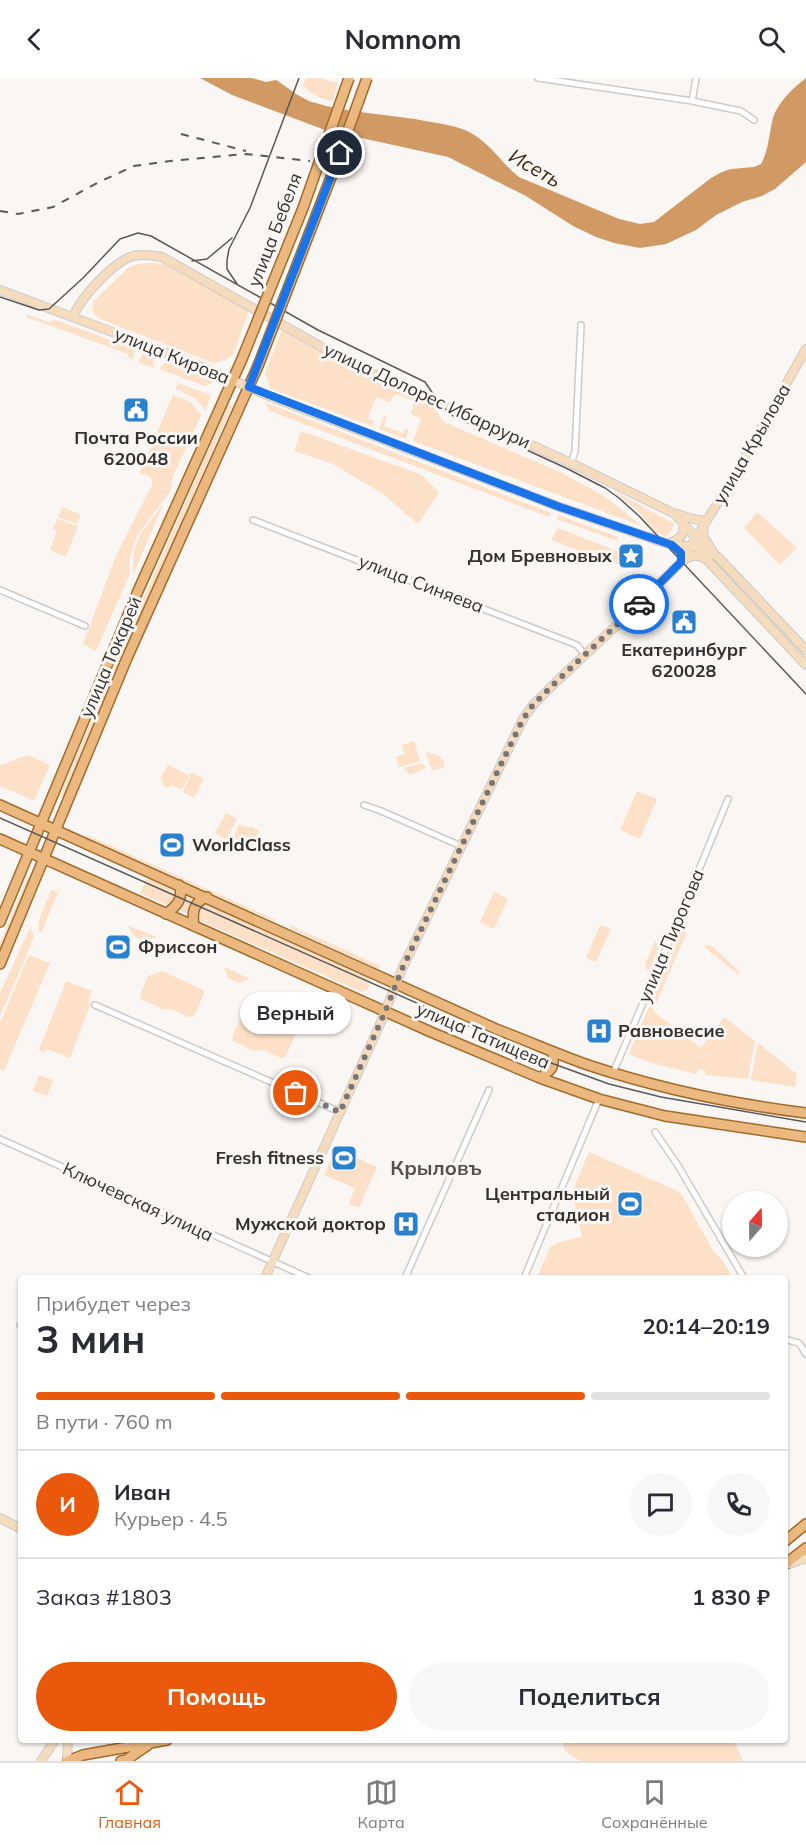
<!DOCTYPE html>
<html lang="ru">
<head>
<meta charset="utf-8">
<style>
	:root { --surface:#fff; --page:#f7f7f7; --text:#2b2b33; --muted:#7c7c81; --line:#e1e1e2; --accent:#ea580c }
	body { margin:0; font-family:Mulish,sans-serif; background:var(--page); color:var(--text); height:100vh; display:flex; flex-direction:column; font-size:22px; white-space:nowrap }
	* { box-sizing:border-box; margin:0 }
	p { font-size:20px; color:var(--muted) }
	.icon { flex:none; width:33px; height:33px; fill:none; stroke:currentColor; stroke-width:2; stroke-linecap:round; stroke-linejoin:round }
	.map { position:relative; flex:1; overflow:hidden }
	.details { position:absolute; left:18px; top:1197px; width:770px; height:468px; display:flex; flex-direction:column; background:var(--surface); border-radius:6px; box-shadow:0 2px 4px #0004 }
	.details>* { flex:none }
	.needle { width:39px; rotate:20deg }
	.controls { position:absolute; left:722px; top:1113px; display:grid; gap:12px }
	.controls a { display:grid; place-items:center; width:66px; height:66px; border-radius:50%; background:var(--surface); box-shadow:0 2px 4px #0004; font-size:30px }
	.pin { position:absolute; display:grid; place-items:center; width:51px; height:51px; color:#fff; margin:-26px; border:3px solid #fff; border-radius:50%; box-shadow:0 2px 6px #0007 }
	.courier { position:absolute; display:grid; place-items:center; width:60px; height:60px; margin:-30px; border:4px solid #1a73e8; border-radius:50%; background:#fff; color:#222; box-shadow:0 2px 8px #0007 }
	.bubble { position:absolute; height:42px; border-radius:21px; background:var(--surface); box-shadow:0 2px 4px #0004; font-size:20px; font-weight:700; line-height:42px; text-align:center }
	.overview em { font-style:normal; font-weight:700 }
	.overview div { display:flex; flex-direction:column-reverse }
	.overview { display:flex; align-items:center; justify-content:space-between; height:102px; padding:0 18px }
	h1 { font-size:39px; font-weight:700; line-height:45px }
	.bar { display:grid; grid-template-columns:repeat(4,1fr); gap:9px 6px; align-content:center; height:72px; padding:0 18px }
	.bar i { height:8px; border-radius:4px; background:var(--line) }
	.bar .active { background:var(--accent) }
	.bar p { grid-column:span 4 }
	.line { display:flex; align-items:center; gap:15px; padding:0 18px; border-top:2px solid var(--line) }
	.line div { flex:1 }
	.round { display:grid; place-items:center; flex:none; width:63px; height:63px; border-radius:32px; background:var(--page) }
	.cta { display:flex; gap:12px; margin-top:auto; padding:12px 18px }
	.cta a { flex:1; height:69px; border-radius:36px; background:var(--accent); color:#fff; font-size:24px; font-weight:700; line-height:69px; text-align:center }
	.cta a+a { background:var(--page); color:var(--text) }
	header { display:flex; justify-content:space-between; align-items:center; height:78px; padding:0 18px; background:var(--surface); font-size:27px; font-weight:700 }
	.menu { display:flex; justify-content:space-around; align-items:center; height:84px; border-top:2px solid var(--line); background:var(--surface); font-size:16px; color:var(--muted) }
	.menu a { display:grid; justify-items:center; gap:3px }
	.menu .active { color:var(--accent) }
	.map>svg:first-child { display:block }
	.green { fill:#fce0c7 }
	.water { fill:#d19963 }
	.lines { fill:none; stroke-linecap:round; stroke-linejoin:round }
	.street-casing { stroke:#cecbc9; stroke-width:8 }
	.secondary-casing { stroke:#cecbc9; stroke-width:10 }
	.primary-casing { stroke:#a26c2c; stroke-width:12 }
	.street { stroke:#fff; stroke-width:5 }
	.secondary { stroke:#f5dcbf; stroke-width:8 }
	.primary { stroke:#ebb97f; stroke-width:9 }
	.tram { stroke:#5a5957; stroke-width:1.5 }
	.rail { stroke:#5a5957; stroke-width:2; stroke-dasharray:8 8; stroke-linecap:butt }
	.primary-bridge-casing { stroke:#a26c2c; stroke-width:12; stroke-linecap:butt }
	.primary-bridge { stroke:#ebb97f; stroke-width:9 }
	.done { stroke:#787674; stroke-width:6; stroke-dasharray:0 10.8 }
	.route { stroke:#1a73e8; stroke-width:8 }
	.labels { text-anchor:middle; stroke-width:6; stroke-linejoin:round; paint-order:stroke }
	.street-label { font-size:18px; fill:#323130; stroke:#f9f6f3 }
	.poi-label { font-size:18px; font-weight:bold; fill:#323130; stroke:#f9f6f3; text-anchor:end }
	.water-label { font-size:20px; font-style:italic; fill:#3b240b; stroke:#f9f6f3 }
	.neighbourhood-label { font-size:20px; font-weight:bold; fill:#53504e; stroke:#f9f6f3 }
</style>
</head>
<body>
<header><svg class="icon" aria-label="back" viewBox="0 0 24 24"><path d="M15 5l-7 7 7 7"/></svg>Nomnom<svg class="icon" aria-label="search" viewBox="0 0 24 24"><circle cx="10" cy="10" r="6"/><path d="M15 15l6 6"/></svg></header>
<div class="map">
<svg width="806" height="1683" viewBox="0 0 806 1683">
	<rect width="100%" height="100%" fill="#f9f6f3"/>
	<path class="green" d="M306 0H320L338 5 332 23C320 21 312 16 303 8Z
		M152 185 164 186 249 233 233 277 225 282 213 285 100 241C93 236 91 232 94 223L128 190 138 186Z
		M27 236 48 244 56 242 135 271 133 282 128 279V276L26 239Z
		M282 252 391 310 432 327 444 344 562 395 604 418 642 448 413 363 421 341 411 336 414 323 395 316 390 324 376 319 368 340 374 343 372 348 271 311 265 296Z
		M143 275 154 279 153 290 138 284Z
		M168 283 213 301V304L205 308 159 291 163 286Z
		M178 305 211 317 205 333C198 319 188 317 175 311Z
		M173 317 191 324 201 337 172 401 171 412 137 458 129 483 130 496 96 573 83 566 116 478 153 405 150 398 140 395Z
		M264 324 551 435 549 439 270 333Z
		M228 326 232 328 95 642 64 720 60 719C113 587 172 457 228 326Z
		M384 338 387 339 384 348 403 355 405 351 409 352 406 361 379 351Z
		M301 353 422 397 439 415 418 446 383 416 333 386 294 373Z
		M612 412 675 446 666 459 656 454 639 434Z
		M164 425 133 497 134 472 141 455Z
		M62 429 81 437 77 446 58 439Z
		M757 434 797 470 780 487 744 450Z
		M558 437 618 459 617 463 557 441Z
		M57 441 78 448 66 479 50 472 57 453 53 451Z
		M558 450 622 475 619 487 551 462Z
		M414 663 420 683 399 689 396 679 405 676 402 667Z
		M426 674 438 677 444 684 445 689 432 693Z
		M28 677 50 687 34 723 0 708V687Z
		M422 685 426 690 410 697 404 690Z
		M168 687 189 697 182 712 171 707 169 710 162 707 163 703 160 700Z
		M191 695H193L204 701 194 720 183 714Z
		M637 713 657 721 640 761 620 752Z
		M226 735 237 741 226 762 215 755Z
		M239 746 249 750 250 748 258 752 259 754 252 769 233 761Z
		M87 757 276 842V843H274L86 759Z
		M28 798H31L0 873V865Z
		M148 798 176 810 178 814 174 825 167 827 140 815Z
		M51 812 58 814 42 853 39 854V842Z
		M494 814 508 821 494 851 480 844Z
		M185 816 196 820 188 832V836L178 832 181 829Z
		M206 824 368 897 371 900 368 911 362 914 199 842 197 839 199 827Z
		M127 847 157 859 145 863 134 858Z
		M290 847 380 888 378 891 292 851Z
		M600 847 611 851 596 884 586 880Z
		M30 850 34 859 0 939V915Z
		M684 851 687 854 653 933 701 970 724 939 755 963 748 1001 705 997V992L698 991 697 996 651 985 629 976 681 853Z
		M655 862 658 870 650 891 647 892 645 887Z
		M707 867 712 868 738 892 739 897 704 869Z
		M29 877 50 885 4 993 0 991V945Z
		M224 889 250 901 239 905 228 900Z
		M162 893 203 912 204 916 194 938 188 939 171 931H163L141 921 140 917 148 898Z
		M66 903 92 913 88 923 91 925 70 980 47 971 44 975 39 972Z
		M253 935 293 953 295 957 286 978 281 980 263 972 254 973 233 963 232 959 241 939Z
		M758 965 797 996 795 1009 751 1002Z
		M39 997 53 1002 47 1018 33 1013Z
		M335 1071 377 1089 359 1130 349 1126 355 1110 324 1097Z
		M589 1074 680 1114 714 1174 722 1182 733 1200H537L550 1169 563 1163 582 1159 572 1114Z
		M563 1662H734L743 1683H580L564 1672Z"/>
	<path class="water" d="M200 0H252L266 4 276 2C287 9 300 20 312 24 350 36 392 36 431 44 443 46 456 48 467 53 489 63 501 85 519 99L619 141 640 146 654 144 711 100 722 94 731 91 754 89 761 86C769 72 769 55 773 40 778 24 793 10 806 0V84L775 111 762 118 742 124 716 137 696 152 666 166 640 170 614 165 596 159 573 148 526 118 448 79 325 52 232 17Z"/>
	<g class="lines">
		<defs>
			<path id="street" d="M538 0 692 23 741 33 754 42
				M692 23 696 0
				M571 385 575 374 581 247
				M253 442 577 567 585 577
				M0 512 85 548
				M364 727 381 733 461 768
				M95 927 340 1034
				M613 995 675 850 728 721
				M655 1054 677 1086 744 1200
				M0 1061 309 1200
				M405 1200 489 1012
				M524 1200 599 1021
				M20 1247 21 1248
				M784 1261 799 1265 806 1276"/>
			<path id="secondary" d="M0 212C88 245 178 277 264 316L557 428 665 465 701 470 718 479 806 572
				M73 239C81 219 113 184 133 178 143 176 152 177 162 179L352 286 571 385 675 436 696 460 706 481 806 587
				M677 436 693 441 707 443
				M704 450 703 458 713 474
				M669 465C678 462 686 457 683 446
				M683 483C691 477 697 476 706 481
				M265 1200 380 946 402 891 523 641 533 627 557 603 634 531 681 484 727 410 806 271
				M0 1440 21 1451
				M789 1486 806 1480
				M41 1683 55 1662
				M67 1683 68 1662"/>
			<path id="primary" d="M0 727 496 951C528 963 559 977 591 988 661 1011 733 1026 806 1035
				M0 761 431 954 540 1000 599 1021 665 1038 806 1059
				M166 836C177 828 184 820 179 807
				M0 844 138 513 242 281
				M194 848C192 835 193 824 207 819
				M0 886 127 580 258 288
				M540 1000C553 991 554 990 553 974
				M784 1464 806 1446
				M784 1487 806 1470
				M68 1683 83 1677 167 1662
				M121 1683 126 1682 148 1667"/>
		</defs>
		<use href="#street" class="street-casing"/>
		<use href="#secondary" class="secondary-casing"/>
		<use href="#primary" class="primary-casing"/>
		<use href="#street" class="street"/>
		<use href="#secondary" class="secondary"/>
		<use href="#primary" class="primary"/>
		<path class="tram" d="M192 183 207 181 232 160
			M237 206 227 191V182L229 171 250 130 299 0
			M0 219 39 232 49 231 83 200 120 161 138 155 151 158 318 252 425 304 440 326 453 338 566 390 605 410 619 420 639 438 806 616
			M0 740 554 986 609 1006 661 1019 806 1044"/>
		<path class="rail" d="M181 56 246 73
			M0 133 18 136 53 129 97 105 134 88 170 83 246 76 310 83"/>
		<defs>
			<path id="primary-bridge" d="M242 281 303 130 349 0
				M258 288 333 94 367 0"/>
		</defs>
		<use href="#primary-bridge" class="primary-bridge-casing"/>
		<use href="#primary-bridge" class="primary-bridge"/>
	</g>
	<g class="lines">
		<path class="done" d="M296 1015 340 1034 385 934 402 891 523 641 533 627 557 603 639 526"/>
		<path class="route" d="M340 75 249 309 557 428 672 467 681 475V484L639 526"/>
	</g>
	<defs>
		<symbol id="civic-square" viewBox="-11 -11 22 22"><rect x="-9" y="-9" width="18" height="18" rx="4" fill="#2a81cf" stroke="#f9f6f3"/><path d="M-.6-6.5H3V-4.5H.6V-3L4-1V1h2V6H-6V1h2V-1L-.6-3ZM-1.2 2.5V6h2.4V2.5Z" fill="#fff"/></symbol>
		<symbol id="sight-square" viewBox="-11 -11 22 22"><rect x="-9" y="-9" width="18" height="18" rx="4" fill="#2a81cf" stroke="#f9f6f3"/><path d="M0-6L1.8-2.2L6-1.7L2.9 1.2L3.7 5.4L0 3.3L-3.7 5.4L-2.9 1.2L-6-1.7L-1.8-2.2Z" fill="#fff"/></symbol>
		<symbol id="stadium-square" viewBox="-11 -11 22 22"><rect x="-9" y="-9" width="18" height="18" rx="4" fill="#2a81cf" stroke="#f9f6f3"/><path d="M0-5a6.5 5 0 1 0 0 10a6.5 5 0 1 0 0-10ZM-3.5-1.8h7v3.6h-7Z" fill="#fff"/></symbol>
		<symbol id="hospital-square" viewBox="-11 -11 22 22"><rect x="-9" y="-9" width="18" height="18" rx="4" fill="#2a81cf" stroke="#f9f6f3"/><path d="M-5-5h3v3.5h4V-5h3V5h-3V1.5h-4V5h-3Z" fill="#fff"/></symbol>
	</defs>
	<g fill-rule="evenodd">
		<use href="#civic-square" x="121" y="317" width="30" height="30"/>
		<use href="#sight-square" x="616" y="463" width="30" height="30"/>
		<use href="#civic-square" x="669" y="529" width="30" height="30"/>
		<use href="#stadium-square" x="157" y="752" width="30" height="30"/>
		<use href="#stadium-square" x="103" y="854" width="30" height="30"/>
		<use href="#hospital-square" x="584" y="938" width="30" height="30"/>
		<use href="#stadium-square" x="329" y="1065" width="30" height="30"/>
		<use href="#stadium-square" x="615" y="1111" width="30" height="30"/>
		<use href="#hospital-square" x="391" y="1131" width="30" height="30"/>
	</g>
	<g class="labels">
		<g class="street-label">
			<text transform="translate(275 152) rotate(-69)" y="6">улица Бебеля</text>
			<text transform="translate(172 278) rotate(22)" y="6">улица Кирова</text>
			<text transform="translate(427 318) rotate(25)" y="6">улица Долорес Ибаррури</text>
			<text transform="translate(752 366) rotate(-60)" y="6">улица Крылова</text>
			<text transform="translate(421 506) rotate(21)" y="6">улица Синяева</text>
			<text transform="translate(111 579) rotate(-67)" y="6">улица Токарей</text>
			<text transform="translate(671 858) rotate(-67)" y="6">улица Пирогова</text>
			<text transform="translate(483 958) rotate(23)" y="6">улица Татищева</text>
			<text transform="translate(138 1124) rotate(25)" y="6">Ключевская улица</text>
		</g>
		<g class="poi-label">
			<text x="136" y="366" text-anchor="middle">Почта России<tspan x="136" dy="21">620048</tspan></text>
			<text x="612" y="484">Дом Бревновых</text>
			<text x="684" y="578" text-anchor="middle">Екатеринбург<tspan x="684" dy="21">620028</tspan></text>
			<text x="192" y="773" text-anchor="start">WorldClass</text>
			<text x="138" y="875" text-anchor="start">Фриссон</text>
			<text x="618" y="959" text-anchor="start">Равновесие</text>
			<text x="324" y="1086">Fresh fitness</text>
			<text x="610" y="1122">Центральный<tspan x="610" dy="21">стадион</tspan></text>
			<text x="386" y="1152">Мужской доктор</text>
		</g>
		<g class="water-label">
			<text transform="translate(535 90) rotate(30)" y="7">Исеть</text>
		</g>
		<g class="neighbourhood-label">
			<text x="436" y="1097">Крыловъ</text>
		</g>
	</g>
</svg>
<div class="controls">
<a><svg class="needle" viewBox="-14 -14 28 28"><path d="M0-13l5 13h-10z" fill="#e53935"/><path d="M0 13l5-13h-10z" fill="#7c7c81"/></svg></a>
</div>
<div class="pin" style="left:296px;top:1015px;background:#ea580c"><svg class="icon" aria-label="bag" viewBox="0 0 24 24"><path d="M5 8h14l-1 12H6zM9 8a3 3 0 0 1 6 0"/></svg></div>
<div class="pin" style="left:340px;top:75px;background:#1f2937"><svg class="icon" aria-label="home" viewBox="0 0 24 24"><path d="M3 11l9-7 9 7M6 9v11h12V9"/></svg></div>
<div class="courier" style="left:639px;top:526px"><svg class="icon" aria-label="car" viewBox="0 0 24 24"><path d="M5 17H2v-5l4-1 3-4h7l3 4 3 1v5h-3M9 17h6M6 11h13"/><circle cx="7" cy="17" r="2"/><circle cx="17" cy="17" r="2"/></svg></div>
<div class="bubble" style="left:240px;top:914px;width:111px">Верный</div>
<section class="details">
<div class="overview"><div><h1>3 мин</h1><p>Прибудет через</p></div><em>20:14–20:19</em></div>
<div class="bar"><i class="active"></i><i class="active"></i><i class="active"></i><i></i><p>В пути · 760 m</p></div>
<div class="line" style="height:108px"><b class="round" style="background:var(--accent);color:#fff">И</b><div><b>Иван</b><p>Курьер · 4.5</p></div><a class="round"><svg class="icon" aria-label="chat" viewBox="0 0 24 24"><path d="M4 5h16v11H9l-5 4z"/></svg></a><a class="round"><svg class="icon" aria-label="phone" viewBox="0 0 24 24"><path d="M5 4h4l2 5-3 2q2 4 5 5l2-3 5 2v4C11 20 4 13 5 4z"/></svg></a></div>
<div class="line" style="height:78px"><div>Заказ #1803</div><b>1 830 ₽</b></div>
<div class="cta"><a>Помощь</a><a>Поделиться</a></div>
</section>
</div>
<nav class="menu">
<a class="active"><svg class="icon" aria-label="home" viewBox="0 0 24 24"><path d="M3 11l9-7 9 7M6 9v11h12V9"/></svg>Главная</a>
<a><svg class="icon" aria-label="map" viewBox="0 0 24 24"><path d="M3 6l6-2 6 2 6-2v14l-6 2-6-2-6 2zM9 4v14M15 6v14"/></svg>Карта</a>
<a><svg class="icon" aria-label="saved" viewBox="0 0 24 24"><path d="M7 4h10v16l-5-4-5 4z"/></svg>Сохранённые</a>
</nav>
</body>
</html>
